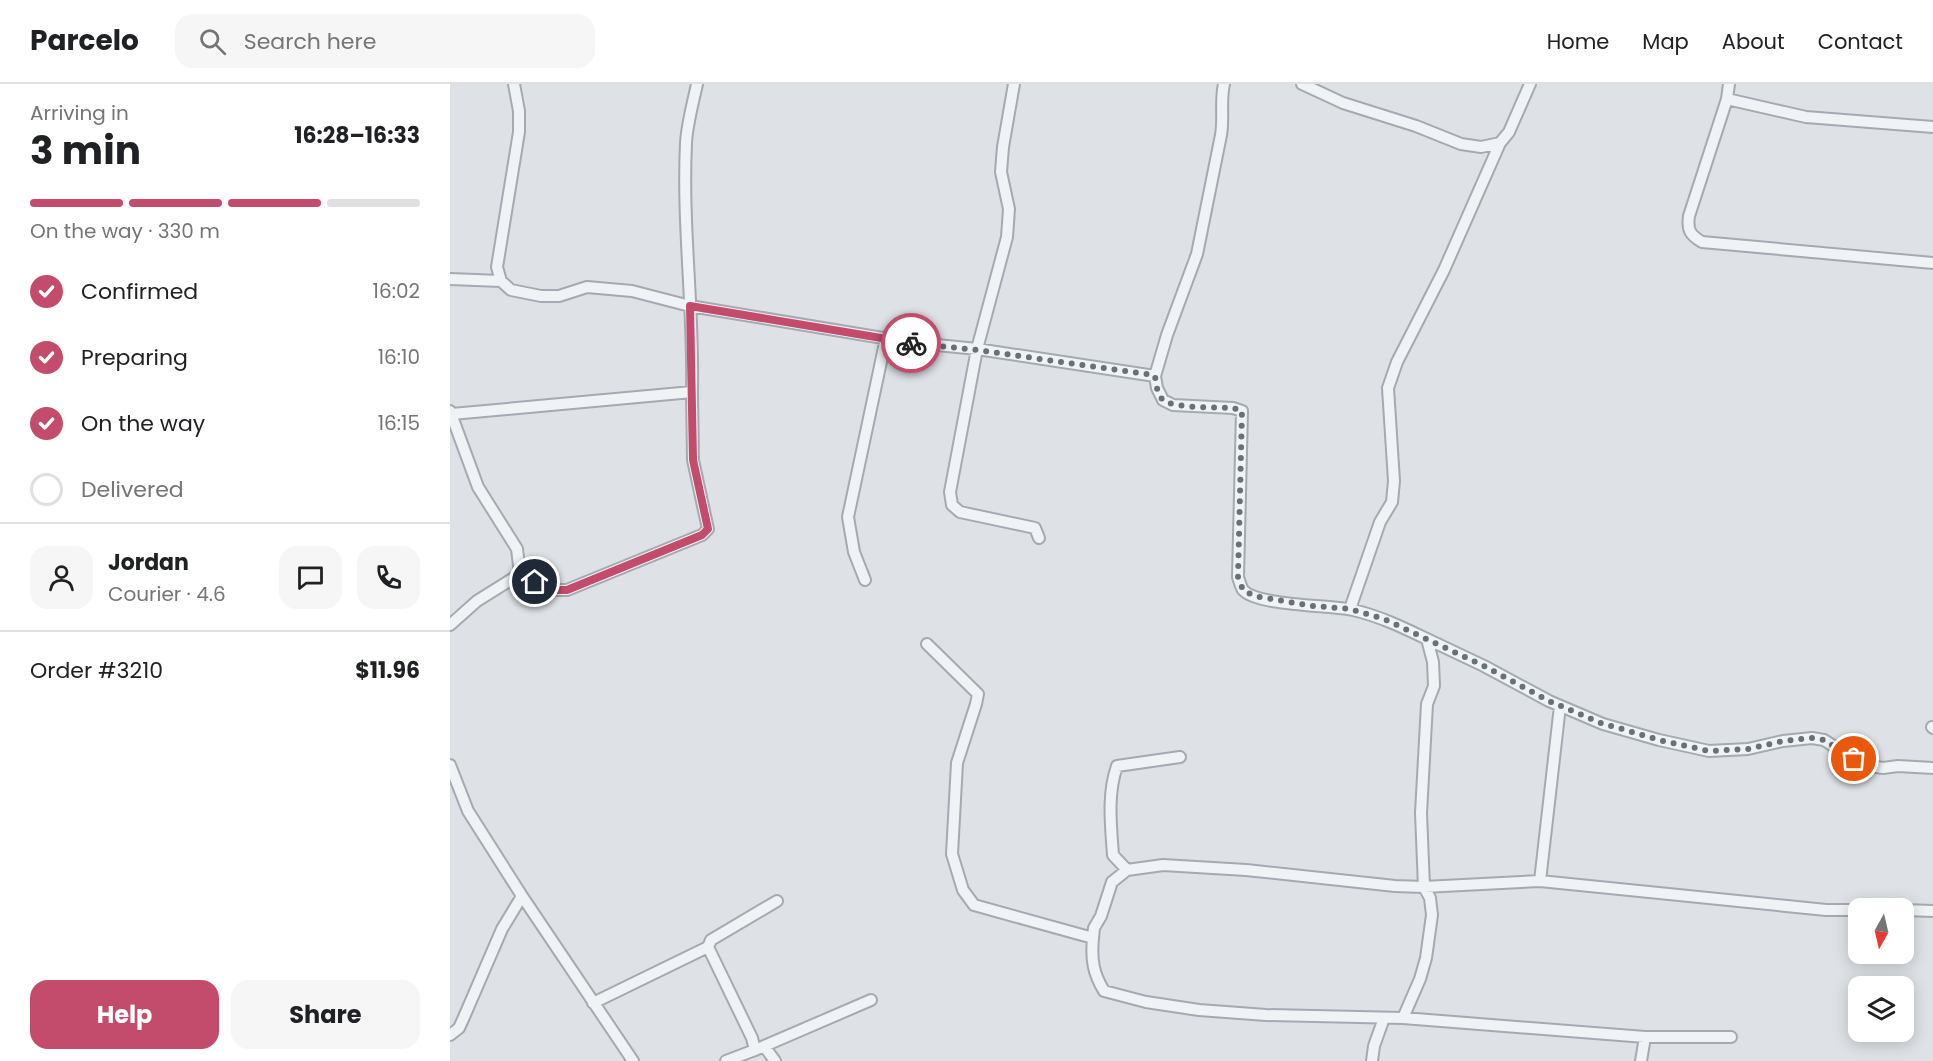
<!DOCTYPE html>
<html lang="en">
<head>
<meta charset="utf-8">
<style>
	:root { --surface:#fff; --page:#f6f6f6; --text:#202124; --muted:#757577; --line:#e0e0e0; --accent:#c34c6d }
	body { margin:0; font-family:Poppins,sans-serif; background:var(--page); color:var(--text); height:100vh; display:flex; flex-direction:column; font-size:22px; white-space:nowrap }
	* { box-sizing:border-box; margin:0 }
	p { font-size:20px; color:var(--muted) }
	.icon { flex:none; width:33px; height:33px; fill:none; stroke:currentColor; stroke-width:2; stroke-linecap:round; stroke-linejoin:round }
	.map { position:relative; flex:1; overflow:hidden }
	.drawer { display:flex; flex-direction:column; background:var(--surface); width:450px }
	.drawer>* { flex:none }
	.needle { width:39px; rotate:188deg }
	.buttons { position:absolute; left:1398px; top:814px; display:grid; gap:12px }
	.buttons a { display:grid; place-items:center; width:66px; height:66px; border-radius:12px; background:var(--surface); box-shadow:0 3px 15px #0003; font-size:30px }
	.pin { position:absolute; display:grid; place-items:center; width:51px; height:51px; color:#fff; margin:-26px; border:3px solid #fff; border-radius:50%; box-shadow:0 2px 6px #0007 }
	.courier { position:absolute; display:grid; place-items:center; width:60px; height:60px; margin:-30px; border:4px solid #c34c6d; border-radius:50%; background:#fff; color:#222; box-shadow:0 2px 8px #0007 }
	.head em { font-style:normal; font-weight:700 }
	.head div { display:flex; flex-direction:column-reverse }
	.head { display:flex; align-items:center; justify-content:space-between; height:102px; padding:0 30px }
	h1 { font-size:39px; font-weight:700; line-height:45px }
	.bar { display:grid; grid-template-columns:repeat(4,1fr); gap:9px 6px; align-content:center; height:72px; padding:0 30px }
	.bar i { height:8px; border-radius:4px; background:var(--line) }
	.bar .active { background:var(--accent) }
	.bar p { grid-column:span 4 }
	.line { display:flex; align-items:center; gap:15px; padding:0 30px; border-top:2px solid var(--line) }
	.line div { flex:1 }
	.round { display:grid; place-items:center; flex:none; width:63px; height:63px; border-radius:18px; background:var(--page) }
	ol { padding:0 30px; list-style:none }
	li { display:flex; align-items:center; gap:18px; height:66px }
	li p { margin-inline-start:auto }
	li .icon { padding:6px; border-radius:50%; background:var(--accent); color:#fff; stroke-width:4 }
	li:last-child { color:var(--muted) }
	li i { width:33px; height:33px; border:3px solid var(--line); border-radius:50% }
	.button { display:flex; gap:12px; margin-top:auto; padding:12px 30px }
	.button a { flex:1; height:69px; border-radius:18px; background:var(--accent); color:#fff; font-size:24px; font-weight:700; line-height:69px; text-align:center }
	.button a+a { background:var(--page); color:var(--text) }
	header { display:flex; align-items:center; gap:36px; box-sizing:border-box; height:84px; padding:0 30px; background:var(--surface); border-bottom:2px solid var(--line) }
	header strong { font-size:28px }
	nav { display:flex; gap:33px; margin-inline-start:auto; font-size:21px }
	.search { width:420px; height:54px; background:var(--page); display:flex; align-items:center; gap:15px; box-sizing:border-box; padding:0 21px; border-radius:18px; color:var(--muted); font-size:22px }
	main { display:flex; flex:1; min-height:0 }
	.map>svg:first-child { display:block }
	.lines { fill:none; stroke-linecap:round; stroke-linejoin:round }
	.street-casing { stroke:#a4aab0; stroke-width:14 }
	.street { stroke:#f0f3f5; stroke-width:10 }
	.done { stroke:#687078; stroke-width:6; stroke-dasharray:0 10.8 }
	.route { stroke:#c34c6d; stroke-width:8 }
</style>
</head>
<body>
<header>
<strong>Parcelo</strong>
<div class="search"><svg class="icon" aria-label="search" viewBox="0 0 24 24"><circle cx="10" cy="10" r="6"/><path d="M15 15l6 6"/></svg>Search here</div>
<nav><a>Home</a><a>Map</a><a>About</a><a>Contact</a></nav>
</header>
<main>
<section class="drawer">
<div class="head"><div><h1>3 min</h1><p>Arriving in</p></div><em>16:28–16:33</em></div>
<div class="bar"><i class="active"></i><i class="active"></i><i class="active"></i><i></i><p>On the way · 330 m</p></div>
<ol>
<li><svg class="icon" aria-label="check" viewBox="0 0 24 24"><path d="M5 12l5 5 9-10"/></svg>Confirmed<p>16:02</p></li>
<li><svg class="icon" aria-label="check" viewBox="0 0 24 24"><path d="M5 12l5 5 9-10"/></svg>Preparing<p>16:10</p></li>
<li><svg class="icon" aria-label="check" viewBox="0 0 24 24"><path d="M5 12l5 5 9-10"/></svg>On the way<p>16:15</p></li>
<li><i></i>Delivered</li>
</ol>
<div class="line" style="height:108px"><a class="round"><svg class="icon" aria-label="person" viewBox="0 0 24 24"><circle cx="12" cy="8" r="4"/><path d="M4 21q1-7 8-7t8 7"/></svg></a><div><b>Jordan</b><p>Courier · 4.6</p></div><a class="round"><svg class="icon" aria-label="chat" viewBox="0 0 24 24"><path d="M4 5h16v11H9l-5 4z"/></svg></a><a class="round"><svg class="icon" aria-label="phone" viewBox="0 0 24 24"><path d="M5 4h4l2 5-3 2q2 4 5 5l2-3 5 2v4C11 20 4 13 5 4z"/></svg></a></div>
<div class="line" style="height:78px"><div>Order #3210</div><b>$11.96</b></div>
<div class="button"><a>Help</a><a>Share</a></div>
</section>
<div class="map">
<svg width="1483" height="977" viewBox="0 0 1483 977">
	<rect width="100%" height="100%" fill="#dee2e6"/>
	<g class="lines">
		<defs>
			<path id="street" d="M564 0 553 63 551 88 559 125 557 153 527 265 500 408 502 421 510 428 585 444 589 454
				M774 0C770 17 774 34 771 51L747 170 717 251 705 292 707 304 713 316 723 321 783 324 792 327 788 493C789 496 791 503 793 506 807 522 880 521 903 526 929 532 952 543 977 555L983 578 984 602 977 620 971 729 974 803 980 814 982 831 976 874 970 895 953 934
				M852 0 893 19 966 42 1011 60 1031 63 1050 59 1059 48 1080 0
				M1279 0 1277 15 1356 33 1483 43
				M1277 15 1239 132C1237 146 1240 151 1252 158L1483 179
				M0 195 51 197 61 206 91 212H109L137 203 182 207 240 222 457 258 527 265 705 292
				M51 197 47 183 69 48V27L64 0
				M0 327 28 403 67 465 70 490 27 517 0 541
				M2 330 242 308C244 225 232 142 236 59 237 40 243 19 247 0
				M70 490 100 506H117L252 451 258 445 243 376 242 308
				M415 496 404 468 398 433 436 254
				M900 525 930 438 942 418 944 397 938 304 947 278 994 186 1050 59
				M977 555 1034 582 1099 617 1153 640 1209 656 1259 667 1298 665 1333 657 1362 654 1374 656 1414 681 1433 684 1448 682 1483 684
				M477 560 528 610 526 620 507 679 502 770 513 806 524 821 643 854C641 875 643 889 654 907L696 918 749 926 816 931 953 934 1195 953H1281
				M1482 643 1483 644
				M0 681 18 727 72 812 183 977
				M677 786 663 771C661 742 657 710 667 682L730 673
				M1090 797 1376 826H1408
				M1454 826 1483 827
				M643 854 644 844 651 832 662 798 677 786 713 781 796 786 945 802 974 803 1090 797 1110 622
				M143 919 258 863
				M0 951 9 944 14 933 52 845 72 812
				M314 962 325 977
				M305 966 421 916
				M276 977 305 966 302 954 258 863 261 856 327 817
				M922 977 924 962 934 934
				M1191 977 1195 953"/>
		</defs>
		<use href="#street" class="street-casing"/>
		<use href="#street" class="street"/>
	</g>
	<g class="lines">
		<path class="done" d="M461 259 527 266 696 290 705 292C706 300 707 309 712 315 722 325 768 323 783 324L792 327 788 493 793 506 804 512 863 522 900 525 934 535 1034 582 1099 617 1153 640 1172 645 1209 656 1259 667 1298 665 1333 657 1362 654 1374 656 1404 675"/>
		<path class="route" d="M85 498 100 506H117L252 451 258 445 243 376 240 222 461 259"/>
	</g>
</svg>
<div class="buttons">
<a><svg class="needle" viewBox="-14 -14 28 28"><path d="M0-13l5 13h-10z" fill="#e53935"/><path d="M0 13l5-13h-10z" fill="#757577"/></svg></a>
<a><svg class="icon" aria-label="layers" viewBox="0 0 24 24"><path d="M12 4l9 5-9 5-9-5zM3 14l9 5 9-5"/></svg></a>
</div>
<div class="pin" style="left:1404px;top:675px;background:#ea580c"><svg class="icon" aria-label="bag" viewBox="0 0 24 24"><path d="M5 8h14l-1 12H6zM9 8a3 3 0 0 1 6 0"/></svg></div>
<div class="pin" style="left:85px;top:498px;background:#1f2937"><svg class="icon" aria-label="home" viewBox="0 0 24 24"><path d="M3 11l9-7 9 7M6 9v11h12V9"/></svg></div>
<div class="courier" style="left:461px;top:259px"><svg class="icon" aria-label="bike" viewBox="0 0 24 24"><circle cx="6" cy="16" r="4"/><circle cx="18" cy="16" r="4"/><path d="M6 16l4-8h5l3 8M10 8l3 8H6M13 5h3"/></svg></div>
</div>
</main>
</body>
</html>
